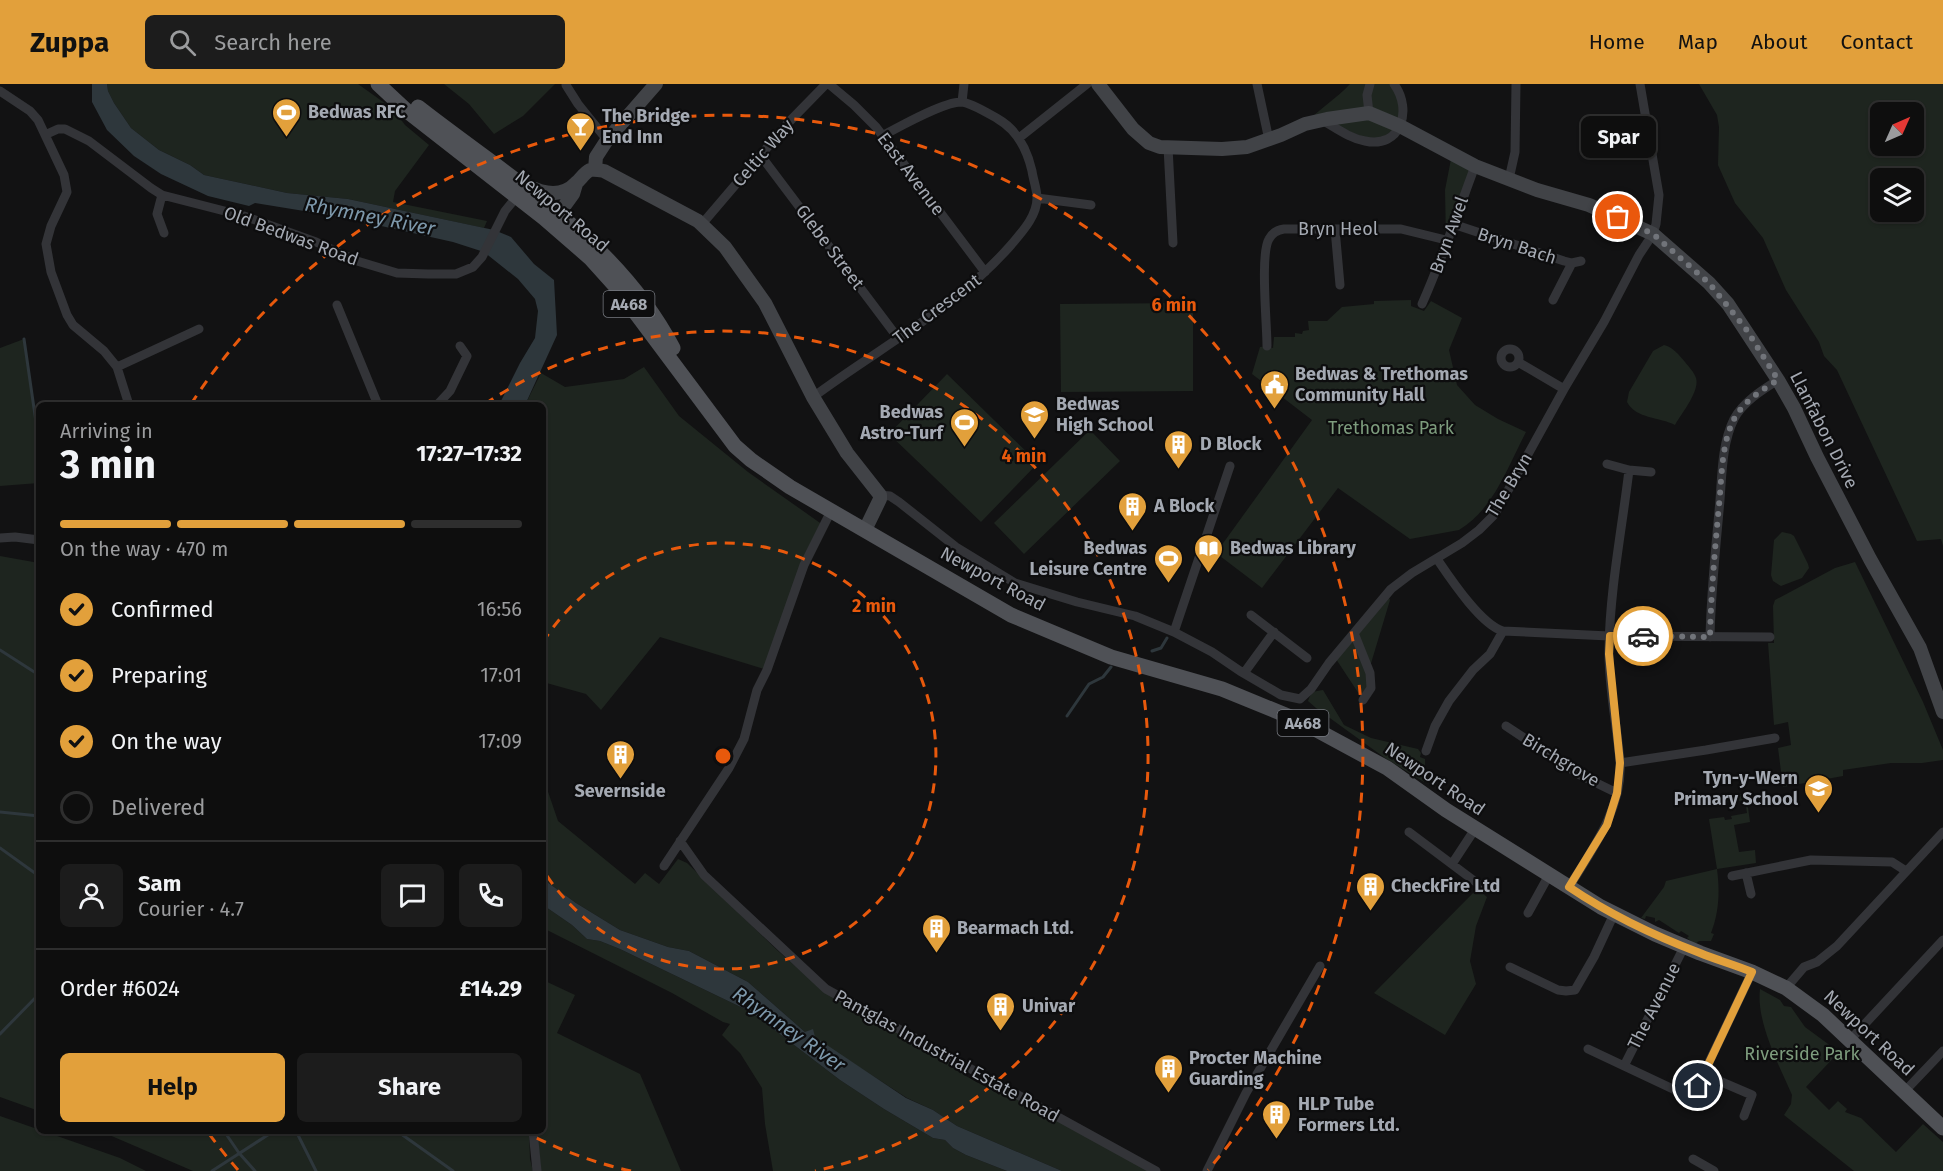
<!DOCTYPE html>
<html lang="en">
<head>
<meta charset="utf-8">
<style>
	:root { --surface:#0e0e0e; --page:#1c1c1c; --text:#f1f3f6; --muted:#9b9c9e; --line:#2e2e2e; --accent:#e2a03b }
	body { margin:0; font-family:"Fira Sans",sans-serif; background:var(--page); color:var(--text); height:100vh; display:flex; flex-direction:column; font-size:22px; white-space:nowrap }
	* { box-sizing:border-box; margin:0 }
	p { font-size:20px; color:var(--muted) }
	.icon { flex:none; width:33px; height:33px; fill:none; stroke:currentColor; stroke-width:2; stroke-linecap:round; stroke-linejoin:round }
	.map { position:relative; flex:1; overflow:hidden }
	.drawer { position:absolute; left:36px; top:318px; width:510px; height:732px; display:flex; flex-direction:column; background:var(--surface); border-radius:9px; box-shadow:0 2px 4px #0004,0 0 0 2px var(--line) }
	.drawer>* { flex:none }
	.needle { width:39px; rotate:45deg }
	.controls { position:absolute; left:1870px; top:18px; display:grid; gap:12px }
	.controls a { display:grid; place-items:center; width:54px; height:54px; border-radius:9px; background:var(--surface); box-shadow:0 2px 4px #0004,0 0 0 2px var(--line); font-size:30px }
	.pin { position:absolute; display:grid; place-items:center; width:51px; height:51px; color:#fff; margin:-26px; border:3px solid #fff; border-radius:50%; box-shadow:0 2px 6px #0007 }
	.courier { position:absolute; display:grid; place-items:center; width:60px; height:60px; margin:-30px; border:4px solid #e2a03b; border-radius:50%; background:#fff; color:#222; box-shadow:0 2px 8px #0007 }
	.bubble { position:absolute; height:42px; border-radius:9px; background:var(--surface); box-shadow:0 2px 4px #0004,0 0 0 2px var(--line); font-size:20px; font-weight:700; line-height:42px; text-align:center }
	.head em { font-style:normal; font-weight:700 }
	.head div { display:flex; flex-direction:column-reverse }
	.head { display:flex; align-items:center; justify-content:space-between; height:102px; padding:0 24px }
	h1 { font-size:39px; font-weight:700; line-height:45px }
	.bar { display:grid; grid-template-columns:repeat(4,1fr); gap:9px 6px; align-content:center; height:72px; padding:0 24px }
	.bar i { height:8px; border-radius:4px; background:var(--line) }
	.bar .on { background:var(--accent) }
	.bar p { grid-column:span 4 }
	.line { display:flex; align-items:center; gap:15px; padding:0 24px; border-top:2px solid var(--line) }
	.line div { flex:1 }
	.round { display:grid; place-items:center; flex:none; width:63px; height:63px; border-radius:9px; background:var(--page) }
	ol { padding:0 24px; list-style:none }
	li { display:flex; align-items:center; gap:18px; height:66px }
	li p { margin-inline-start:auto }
	li .icon { padding:6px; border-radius:50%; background:var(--accent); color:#111; stroke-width:4 }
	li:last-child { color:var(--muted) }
	li i { width:33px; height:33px; border:3px solid var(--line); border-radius:50% }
	.cta { display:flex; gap:12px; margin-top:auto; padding:12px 24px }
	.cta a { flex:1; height:69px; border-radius:9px; background:var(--accent); color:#111; font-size:24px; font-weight:700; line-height:69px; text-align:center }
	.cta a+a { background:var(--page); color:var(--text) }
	header { display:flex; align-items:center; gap:36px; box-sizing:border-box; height:84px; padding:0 30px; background:var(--accent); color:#111 }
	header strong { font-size:28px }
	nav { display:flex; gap:33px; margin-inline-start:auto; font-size:21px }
	.search { width:420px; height:54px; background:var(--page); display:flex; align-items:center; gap:15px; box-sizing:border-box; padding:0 21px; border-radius:9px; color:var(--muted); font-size:22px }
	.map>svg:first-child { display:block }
	.green { fill:#1e251f; fill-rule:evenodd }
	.water { fill:#2e373c }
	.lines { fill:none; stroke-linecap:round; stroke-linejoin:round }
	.stream { stroke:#2e373c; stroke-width:3 }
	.street { stroke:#333438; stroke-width:9 }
	.secondary { stroke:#414347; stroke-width:14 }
	.primary { stroke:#4f5156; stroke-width:15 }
	.done { stroke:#71747a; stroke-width:6; stroke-dasharray:0 10.8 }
	.route { stroke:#e2a03b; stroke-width:8 }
	.ring { fill:none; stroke:#e8590c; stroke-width:3; stroke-dasharray:10 8 }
	.labels { text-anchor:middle; stroke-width:4.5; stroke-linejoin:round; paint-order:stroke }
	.shield { fill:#0d0d0e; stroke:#777a81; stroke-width:1.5 }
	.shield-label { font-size:16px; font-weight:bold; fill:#a4a9b2 }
	.poi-label { font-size:18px; font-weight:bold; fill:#a4a9b2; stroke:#0d0d0e; text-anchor:start }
	.street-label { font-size:18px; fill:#a4a9b2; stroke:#0d0d0e }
	.park-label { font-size:18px; fill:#7d9c7d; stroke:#0d0d0e }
	.water-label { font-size:20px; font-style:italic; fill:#7d98ab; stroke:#0d0d0e }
	.centre { fill:#e8590c; stroke:#0d0d0e; stroke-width:3 }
	.ring-label { font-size:18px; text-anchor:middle; font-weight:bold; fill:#e8590c; stroke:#0d0d0e; stroke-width:4.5; stroke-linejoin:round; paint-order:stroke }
</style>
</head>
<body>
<header>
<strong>Zuppa</strong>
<div class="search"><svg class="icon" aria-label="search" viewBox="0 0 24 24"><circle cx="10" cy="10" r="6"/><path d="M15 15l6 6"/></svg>Search here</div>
<nav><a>Home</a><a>Map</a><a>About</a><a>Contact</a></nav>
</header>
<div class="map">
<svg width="1943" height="1087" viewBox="0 0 1943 1087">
	<rect width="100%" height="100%" fill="#121213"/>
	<path class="green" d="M107 0H358L393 25 405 41 429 61 395 107 393 118 487 137 484 144 348 115 287 109 204 91 190 81 159 66 131 44 114 19 108 7Z
		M444 0H555L523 32 494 50 469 20Z
		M1350 0H1394L1398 6 1400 42 1375 58 1322 36 1305 40C1319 25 1336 15 1350 0Z
		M1699 0H1943V462L1941 455 1917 457 1837 286 1824 272 1819 258 1786 206 1763 154 1735 119 1718 81 1719 43 1717 31ZM1914 28V62H1881V28ZM1914 94V128H1881V94Z
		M1452 70 1475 82 1446 156 1445 106Z
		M1411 216V222L1424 227 1431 217 1462 234 1449 266 1457 301 1475 321 1498 335 1526 348C1508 382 1494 425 1459 446L1410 455 1338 404 1262 504 1216 469 1312 336 1252 290 1260 263 1267 262 1273 264 1274 253H1295V249L1302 250 1303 247 1309 246 1308 237H1327L1342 223 1374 220V217Z
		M1193 219V307L1061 308 1060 220Z
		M24 255 39 359V399L0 402V264Z
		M1664 261C1673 263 1679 271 1685 278 1689 283 1694 288 1696 294 1700 307 1682 329 1675 341 1660 333 1636 335 1627 318L1629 308 1653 267Z
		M644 283 679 332 748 388 823 441 767 586 660 553 601 626 586 610 543 598V321H525L541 289 565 303 624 295Z
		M947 290 1038 379 981 438 889 350Z
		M1090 346 1120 377 1024 470 994 439Z
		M1782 448 1791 450 1794 452 1808 480 1809 484 1802 494 1781 502 1773 497 1771 491 1774 456Z
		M0 472 39 479V1027L0 1013Z
		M1855 478 1923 618 1943 666V676L1922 679H1891L1843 686V692L1783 703 1778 664 1791 661 1788 638 1774 641 1768 559H1774L1773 522 1775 516 1835 484Z
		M1387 509 1390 516 1369 586 1371 597 1363 616 1334 572Z
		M1323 606 1344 641 1371 654 1418 665 1421 669 1420 673 1425 675V688L1428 699 1424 698 1385 674 1316 624 1308 617C1311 608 1314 607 1323 606Z
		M543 693 558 737 635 800 645 789 659 800 678 775 687 779 777 866 820 904 960 983 964 991 997 1009 1008 1008 1149 1087H1062L957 1042 933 1026 907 1014 805 948 748 898 689 867 668 863 620 846 576 819 543 795Z
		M1746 709 1750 738 1734 741 1739 768 1755 766 1756 779 1717 785C1720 808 1719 828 1711 849L1714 850 1711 857H1699L1695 860 1687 854 1689 852 1681 847 1679 849 1659 836 1655 838V834L1646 832 1645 835 1641 834 1664 803 1666 797 1717 785 1709 735 1724 733 1725 736 1732 735 1731 732 1747 729 1745 716 1715 720 1714 715Z
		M1477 805 1487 813 1476 842 1470 877 1476 900 1445 951 1374 909Z
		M543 821 572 841 587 855 600 857 620 865 751 928 840 996 884 1025 933 1054 945 1056 953 1064 966 1071 1007 1087H773L765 1040 762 1004 740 969 722 951 730 940 723 938 672 909 543 844Z
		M543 896 575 911 557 949 640 990 681 1087H541L537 1047H543Z
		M1760 905 1780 916 1784 922 1791 923 1805 943 1839 968 1806 1003 1829 1026 1838 1017 1847 1025 1845 1028 1861 1034 1896 1068 1923 1040 1943 1058V1087H1854L1784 1031 1791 1020 1792 1011C1779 981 1756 938 1760 905Z
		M0 1032 120 1074 146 1087H0Z
		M100 1047H529L530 1075 533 1087H193Z"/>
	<path class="water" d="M92 0H107L108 7 114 19 131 44 159 66 190 81 204 91 287 109 348 115 494 146 511 153 534 180 554 196 557 251 525 321H499L520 279 535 254 538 227 535 215 518 195 484 168 453 158 341 133 255 119 249 122 208 112 161 90 134 72 107 46 92 18Z
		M543 795 576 819 620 846 668 863 689 867 748 898 805 948 813 945 815 953 906 1014 933 1026 957 1042 1062 1087H1007L966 1071 953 1064 945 1056 933 1054 884 1025 840 996 751 928 620 865 600 857 587 855 572 841 543 821Z"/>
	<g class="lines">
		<path class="stream" d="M24 255 39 359
			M0 566 39 591
			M1152 567 1161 564 1167 554
			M1067 632 1089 600 1103 593 1111 583
			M0 728 39 732
			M0 764 39 792
			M0 950 39 910
			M224 1047 239 1069 255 1087
			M296 1047 316 1087
			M397 1047 453 1087
			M212 1087 274 1047"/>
		<path class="street" d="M829 0 854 21 876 43 985 188
			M1257 0 1269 56
			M566 1 578 20 607 56
			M0 7 30 27 38 36 64 91 67 108 51 142 46 160 51 188 67 231 73 241 104 267 117 283 129 321
			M962 18 964 0
			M1369 29 1367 11 1370 0
			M1322 36C1336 44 1349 54 1365 57 1401 65 1413 26 1394 0
			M47 50 58 45H65L89 57 151 104 162 111 244 132 316 158 357 177 397 189 428 190H456L473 183 482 173 505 127 519 110
			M1019 54 1087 0
			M1168 63 1173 159
			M761 72 898 254
			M1509 95 1515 68 1516 0
			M162 111 157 130 164 149
			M1037 114 1091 121
			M702 140 788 39 826 0
			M1453 140 1564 177 1572 179 1581 177
			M1335 145 1340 201
			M1553 216 1572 179
			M1422 220C1442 175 1458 128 1475 82
			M337 221 378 321
			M1267 262C1267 240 1260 170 1269 155 1272 149 1277 146 1284 145H1401L1446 156
			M1501 274a9 9 0 1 1 18 0a9 9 0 1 1-18 0Z
			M1518 278 1564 305
			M117 283 199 245
			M813 313C880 263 955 225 1011 161 1022 148 1037 132 1037 114 1037 105 1033 95 1032 87 1027 65 1017 46 998 35 989 30 972 19 961 18 943 18 899 43 882 52
			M437 321 450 307 467 272 460 262
			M1607 380 1629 386 1651 388
			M880 411 890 412 899 418 956 463 1015 499 1077 518 1135 532 1174 548 1212 568 1240 587 1281 611 1300 615 1311 605 1329 579 1391 505 1412 489 1462 459 1479 446 1495 430 1564 305 1604 238 1639 171 1653 150 1656 140 1659 111 1640 0
			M0 454 15 453 39 456
			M1437 475C1450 494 1481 541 1503 547L1609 552 1770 553
			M1251 531 1307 574
			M1174 548 1230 382
			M1354 549 1370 589 1371 604 1363 616
			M1710 553C1711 507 1716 462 1720 416 1722 390 1722 359 1734 335 1743 318 1762 306 1778 296
			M1244 589 1274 548
			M1506 642 1580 691 1617 709
			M1426 667 1435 642 1449 617 1473 586 1490 570 1503 547
			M1620 679 1706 666 1775 654
			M1409 748 1481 802
			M680 757 704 791 826 905 1156 1087
			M1452 780 1475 745
			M664 782 729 684 744 655 757 606 767 586 804 481 831 427
			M1746 789 1751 810
			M1732 792 1811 776 1892 778 1906 787
			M1569 803C1592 766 1623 724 1620 678 1617 641 1608 601 1609 564 1610 504 1622 445 1629 386
			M1528 829 1549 791
			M1510 883 1558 906 1566 907 1575 906 1594 873 1614 830
			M1786 904 1804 883 1817 878 1837 862 1943 748
			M1849 957 1943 856
			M1588 965 1692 1014 1752 888
			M1624 982 1684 863
			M1703 990 1752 1011 1744 1032
			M1904 1008 1943 967
			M533 1047 537 1087
			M1693 1075 1714 1087
			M1207 1087 1246 1009 1320 882"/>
		<path class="secondary" d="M1098 0 1133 45 1149 59 1160 63 1222 65 1247 63 1281 51 1305 40 1327 35 1369 29 1400 42 1475 82 1537 106 1589 121 1653 150 1709 199 1728 220 1778 296 1794 324 1817 373 1870 475 1920 564 1943 628
			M595 85 596 73 607 56 656 0
			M528 102C544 110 562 114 576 99 581 95 584 89 590 86 595 85 599 86 604 87L698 137 725 163 765 219 813 313 847 369 880 411V415L865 446
			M552 139 573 110 576 100"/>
		<path class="primary" d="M378 0 407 27 544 134 590 174 617 204 735 362 751 376 790 403 1011 531 1111 573 1222 605 1300 637 1387 684 1446 726 1601 823 1655 850 1700 869 1752 888 1786 904 1823 931 1943 1044
			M418 23C510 95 617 157 673 264"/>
	</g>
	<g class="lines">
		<path class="done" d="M1618 133 1653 150 1709 199 1746 245 1778 296C1762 306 1743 318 1734 335 1721 361 1722 393 1719 421 1715 465 1711 509 1710 553L1643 552"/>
		<path class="route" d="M1643 552H1610L1609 570 1620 679 1617 709 1607 741 1569 803C1609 830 1655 852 1700 869 1717 876 1735 881 1752 888L1698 1002"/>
	</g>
	<g class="ring">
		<path d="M543 558A213 213 0 1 1 543 786"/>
		<path d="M631 1087A425 425 0 0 1 523 1047M485 320A425 425 0 1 1 815 1087"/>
		<path d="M238 1086A638 638 0 0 1 207 1047M191 320A638 638 0 1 1 1208 1086"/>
	</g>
	<defs>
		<symbol id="stadium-pin" viewBox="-11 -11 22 30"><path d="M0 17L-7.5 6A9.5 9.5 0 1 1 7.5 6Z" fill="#e2a03b" stroke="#0d0d0e"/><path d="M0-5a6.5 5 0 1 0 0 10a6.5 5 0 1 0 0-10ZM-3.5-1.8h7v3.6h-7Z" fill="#fff"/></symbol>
		<symbol id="bar-pin" viewBox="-11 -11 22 30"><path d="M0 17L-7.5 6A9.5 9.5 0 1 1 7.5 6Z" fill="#e2a03b" stroke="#0d0d0e"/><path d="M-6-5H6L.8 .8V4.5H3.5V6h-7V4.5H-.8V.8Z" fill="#fff"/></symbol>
		<symbol id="civic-pin" viewBox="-11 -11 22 30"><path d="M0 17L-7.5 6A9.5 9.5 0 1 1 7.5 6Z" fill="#e2a03b" stroke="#0d0d0e"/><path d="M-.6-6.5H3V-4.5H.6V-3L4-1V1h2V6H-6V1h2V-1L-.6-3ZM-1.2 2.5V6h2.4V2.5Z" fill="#fff"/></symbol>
		<symbol id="school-pin" viewBox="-11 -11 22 30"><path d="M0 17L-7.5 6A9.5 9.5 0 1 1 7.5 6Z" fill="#e2a03b" stroke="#0d0d0e"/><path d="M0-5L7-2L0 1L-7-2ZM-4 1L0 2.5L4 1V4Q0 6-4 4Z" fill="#fff"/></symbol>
		<symbol id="building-pin" viewBox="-11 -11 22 30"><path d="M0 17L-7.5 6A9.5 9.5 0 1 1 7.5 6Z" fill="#e2a03b" stroke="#0d0d0e"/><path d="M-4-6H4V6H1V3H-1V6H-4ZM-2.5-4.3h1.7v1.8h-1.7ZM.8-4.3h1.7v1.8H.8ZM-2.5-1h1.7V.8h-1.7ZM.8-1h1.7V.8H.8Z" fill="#fff"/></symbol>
		<symbol id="library-pin" viewBox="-11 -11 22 30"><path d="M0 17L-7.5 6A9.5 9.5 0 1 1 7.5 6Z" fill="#e2a03b" stroke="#0d0d0e"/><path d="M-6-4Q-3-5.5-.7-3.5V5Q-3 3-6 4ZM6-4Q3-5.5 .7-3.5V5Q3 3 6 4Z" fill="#fff"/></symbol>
	</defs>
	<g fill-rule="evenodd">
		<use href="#stadium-pin" x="270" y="12" width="33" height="45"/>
		<use href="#bar-pin" x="564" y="26" width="33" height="45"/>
		<use href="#civic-pin" x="1258" y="284" width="33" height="45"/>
		<use href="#school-pin" x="1018" y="314" width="33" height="45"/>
		<use href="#stadium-pin" x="948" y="322" width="33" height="45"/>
		<use href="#building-pin" x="1162" y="344" width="33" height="45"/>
		<use href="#building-pin" x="1116" y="406" width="33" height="45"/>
		<use href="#library-pin" x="1192" y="448" width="33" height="45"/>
		<use href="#stadium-pin" x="1152" y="458" width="33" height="45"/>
		<use href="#building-pin" x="604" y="654" width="33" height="45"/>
		<use href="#school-pin" x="1802" y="688" width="33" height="45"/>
		<use href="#building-pin" x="1354" y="786" width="33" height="45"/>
		<use href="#building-pin" x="920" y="828" width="33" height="45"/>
		<use href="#building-pin" x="984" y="906" width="33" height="45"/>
		<use href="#building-pin" x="1152" y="968" width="33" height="45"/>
		<use href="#building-pin" x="1260" y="1014" width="33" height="45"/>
	</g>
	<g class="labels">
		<g class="shield">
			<rect x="603.5" y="207" width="51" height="26" rx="4.5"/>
			<rect x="1277.5" y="626" width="51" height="26" rx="4.5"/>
		</g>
		<g class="shield-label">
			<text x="629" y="226">A468</text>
			<text x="1303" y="645">A468</text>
		</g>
		<g class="poi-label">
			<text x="308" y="34">Bedwas RFC</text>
			<text x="602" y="38">The Bridge<tspan x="602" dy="21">End Inn</tspan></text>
			<text x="1295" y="296">Bedwas &amp; Trethomas<tspan x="1295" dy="21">Community Hall</tspan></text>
			<text x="1056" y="326">Bedwas<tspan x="1056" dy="21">High School</tspan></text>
			<text x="943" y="334" text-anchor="end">Bedwas<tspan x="943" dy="21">Astro-Turf</tspan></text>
			<text x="1200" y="366">D Block</text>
			<text x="1154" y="428">A Block</text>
			<text x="1147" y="470" text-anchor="end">Bedwas<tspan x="1147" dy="21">Leisure Centre</tspan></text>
			<text x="1230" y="470">Bedwas Library</text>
			<text x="1798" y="700" text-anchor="end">Tyn-y-Wern<tspan x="1798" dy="21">Primary School</tspan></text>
			<text x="620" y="713" text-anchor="middle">Severnside</text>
			<text x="1391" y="808">CheckFire Ltd</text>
			<text x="957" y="850">Bearmach Ltd.</text>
			<text x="1022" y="928">Univar</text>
			<text x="1189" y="980">Procter Machine<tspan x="1189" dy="21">Guarding</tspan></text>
			<text x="1298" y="1026">HLP Tube<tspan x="1298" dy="21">Formers Ltd.</tspan></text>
		</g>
		<g class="street-label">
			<text transform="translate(763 69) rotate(-49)" y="6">Celtic Way</text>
			<text transform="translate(911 90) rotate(53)" y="6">East Avenue</text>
			<text transform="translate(562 127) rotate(40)" y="6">Newport Road</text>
			<text x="1338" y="151">Bryn Heol</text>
			<text transform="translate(1449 151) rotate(-70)" y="6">Bryn Awel</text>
			<text transform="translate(291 152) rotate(20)" y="6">Old Bedwas Road</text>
			<text transform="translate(1517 162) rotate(18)" y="6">Bryn Bach</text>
			<text transform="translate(830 163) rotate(53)" y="6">Glebe Street</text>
			<text transform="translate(937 225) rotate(-37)" y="6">The Crescent</text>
			<text transform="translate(1824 346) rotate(63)" y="6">Llanfabon Drive</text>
			<text transform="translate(1509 401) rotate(-59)" y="6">The Bryn</text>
			<text transform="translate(993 495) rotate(28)" y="6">Newport Road</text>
			<text transform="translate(1561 676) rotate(31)" y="6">Birchgrove</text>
			<text transform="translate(1435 695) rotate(34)" y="6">Newport Road</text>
			<text transform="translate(1654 922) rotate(-63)" y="6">The Avenue</text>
			<text transform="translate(1869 949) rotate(43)" y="6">Newport Road</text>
			<text transform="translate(947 972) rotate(29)" y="6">Pantglas Industrial Estate Road</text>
		</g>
		<g class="park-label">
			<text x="1391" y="350">Trethomas Park</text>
			<text x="1802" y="976">Riverside Park</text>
		</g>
		<g class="water-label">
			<text transform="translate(370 132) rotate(11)" y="7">Rhymney River</text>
			<text transform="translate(789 945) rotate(35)" y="7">Rhymney River</text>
		</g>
	</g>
	<circle cx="723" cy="672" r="9" class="centre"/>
	<g class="ring-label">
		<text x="1174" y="227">6 min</text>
		<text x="1024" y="378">4 min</text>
		<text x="874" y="528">2 min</text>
	</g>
</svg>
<div class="controls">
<a><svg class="needle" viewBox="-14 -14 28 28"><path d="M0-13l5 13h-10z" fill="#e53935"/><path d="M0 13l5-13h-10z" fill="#9b9c9e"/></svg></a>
<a><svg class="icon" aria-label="layers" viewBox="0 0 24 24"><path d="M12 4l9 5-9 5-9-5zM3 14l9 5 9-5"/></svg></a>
</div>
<div class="pin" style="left:1618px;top:133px;background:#ea580c"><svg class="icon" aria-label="bag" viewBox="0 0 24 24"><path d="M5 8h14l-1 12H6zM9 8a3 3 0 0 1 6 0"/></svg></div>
<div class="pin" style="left:1698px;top:1002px;background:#1f2937"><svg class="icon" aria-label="home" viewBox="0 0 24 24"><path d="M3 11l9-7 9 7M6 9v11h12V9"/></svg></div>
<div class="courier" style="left:1643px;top:552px"><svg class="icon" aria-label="car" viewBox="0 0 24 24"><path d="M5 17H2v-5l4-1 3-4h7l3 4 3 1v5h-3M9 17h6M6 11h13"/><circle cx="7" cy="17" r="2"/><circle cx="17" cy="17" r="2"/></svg></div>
<div class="bubble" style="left:1581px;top:32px;width:75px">Spar</div>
<section class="drawer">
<div class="head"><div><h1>3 min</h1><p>Arriving in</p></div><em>17:27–17:32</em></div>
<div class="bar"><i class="on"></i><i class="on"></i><i class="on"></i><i></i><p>On the way · 470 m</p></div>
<ol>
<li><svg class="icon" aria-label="check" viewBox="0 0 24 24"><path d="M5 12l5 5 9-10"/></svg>Confirmed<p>16:56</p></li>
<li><svg class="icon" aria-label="check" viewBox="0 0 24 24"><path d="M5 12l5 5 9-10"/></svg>Preparing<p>17:01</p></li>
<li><svg class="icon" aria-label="check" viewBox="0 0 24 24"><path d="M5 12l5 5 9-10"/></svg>On the way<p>17:09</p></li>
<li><i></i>Delivered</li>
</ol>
<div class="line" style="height:108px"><a class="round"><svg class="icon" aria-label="person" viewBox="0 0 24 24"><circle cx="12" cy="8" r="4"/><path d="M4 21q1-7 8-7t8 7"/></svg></a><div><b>Sam</b><p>Courier · 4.7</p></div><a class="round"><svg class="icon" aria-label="chat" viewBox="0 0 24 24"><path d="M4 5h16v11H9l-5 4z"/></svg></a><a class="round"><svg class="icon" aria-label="phone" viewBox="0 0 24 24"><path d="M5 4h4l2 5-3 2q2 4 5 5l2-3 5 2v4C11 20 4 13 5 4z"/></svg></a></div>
<div class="line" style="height:78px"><div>Order #6024</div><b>£14.29</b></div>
<div class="cta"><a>Help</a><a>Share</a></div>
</section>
</div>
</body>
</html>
